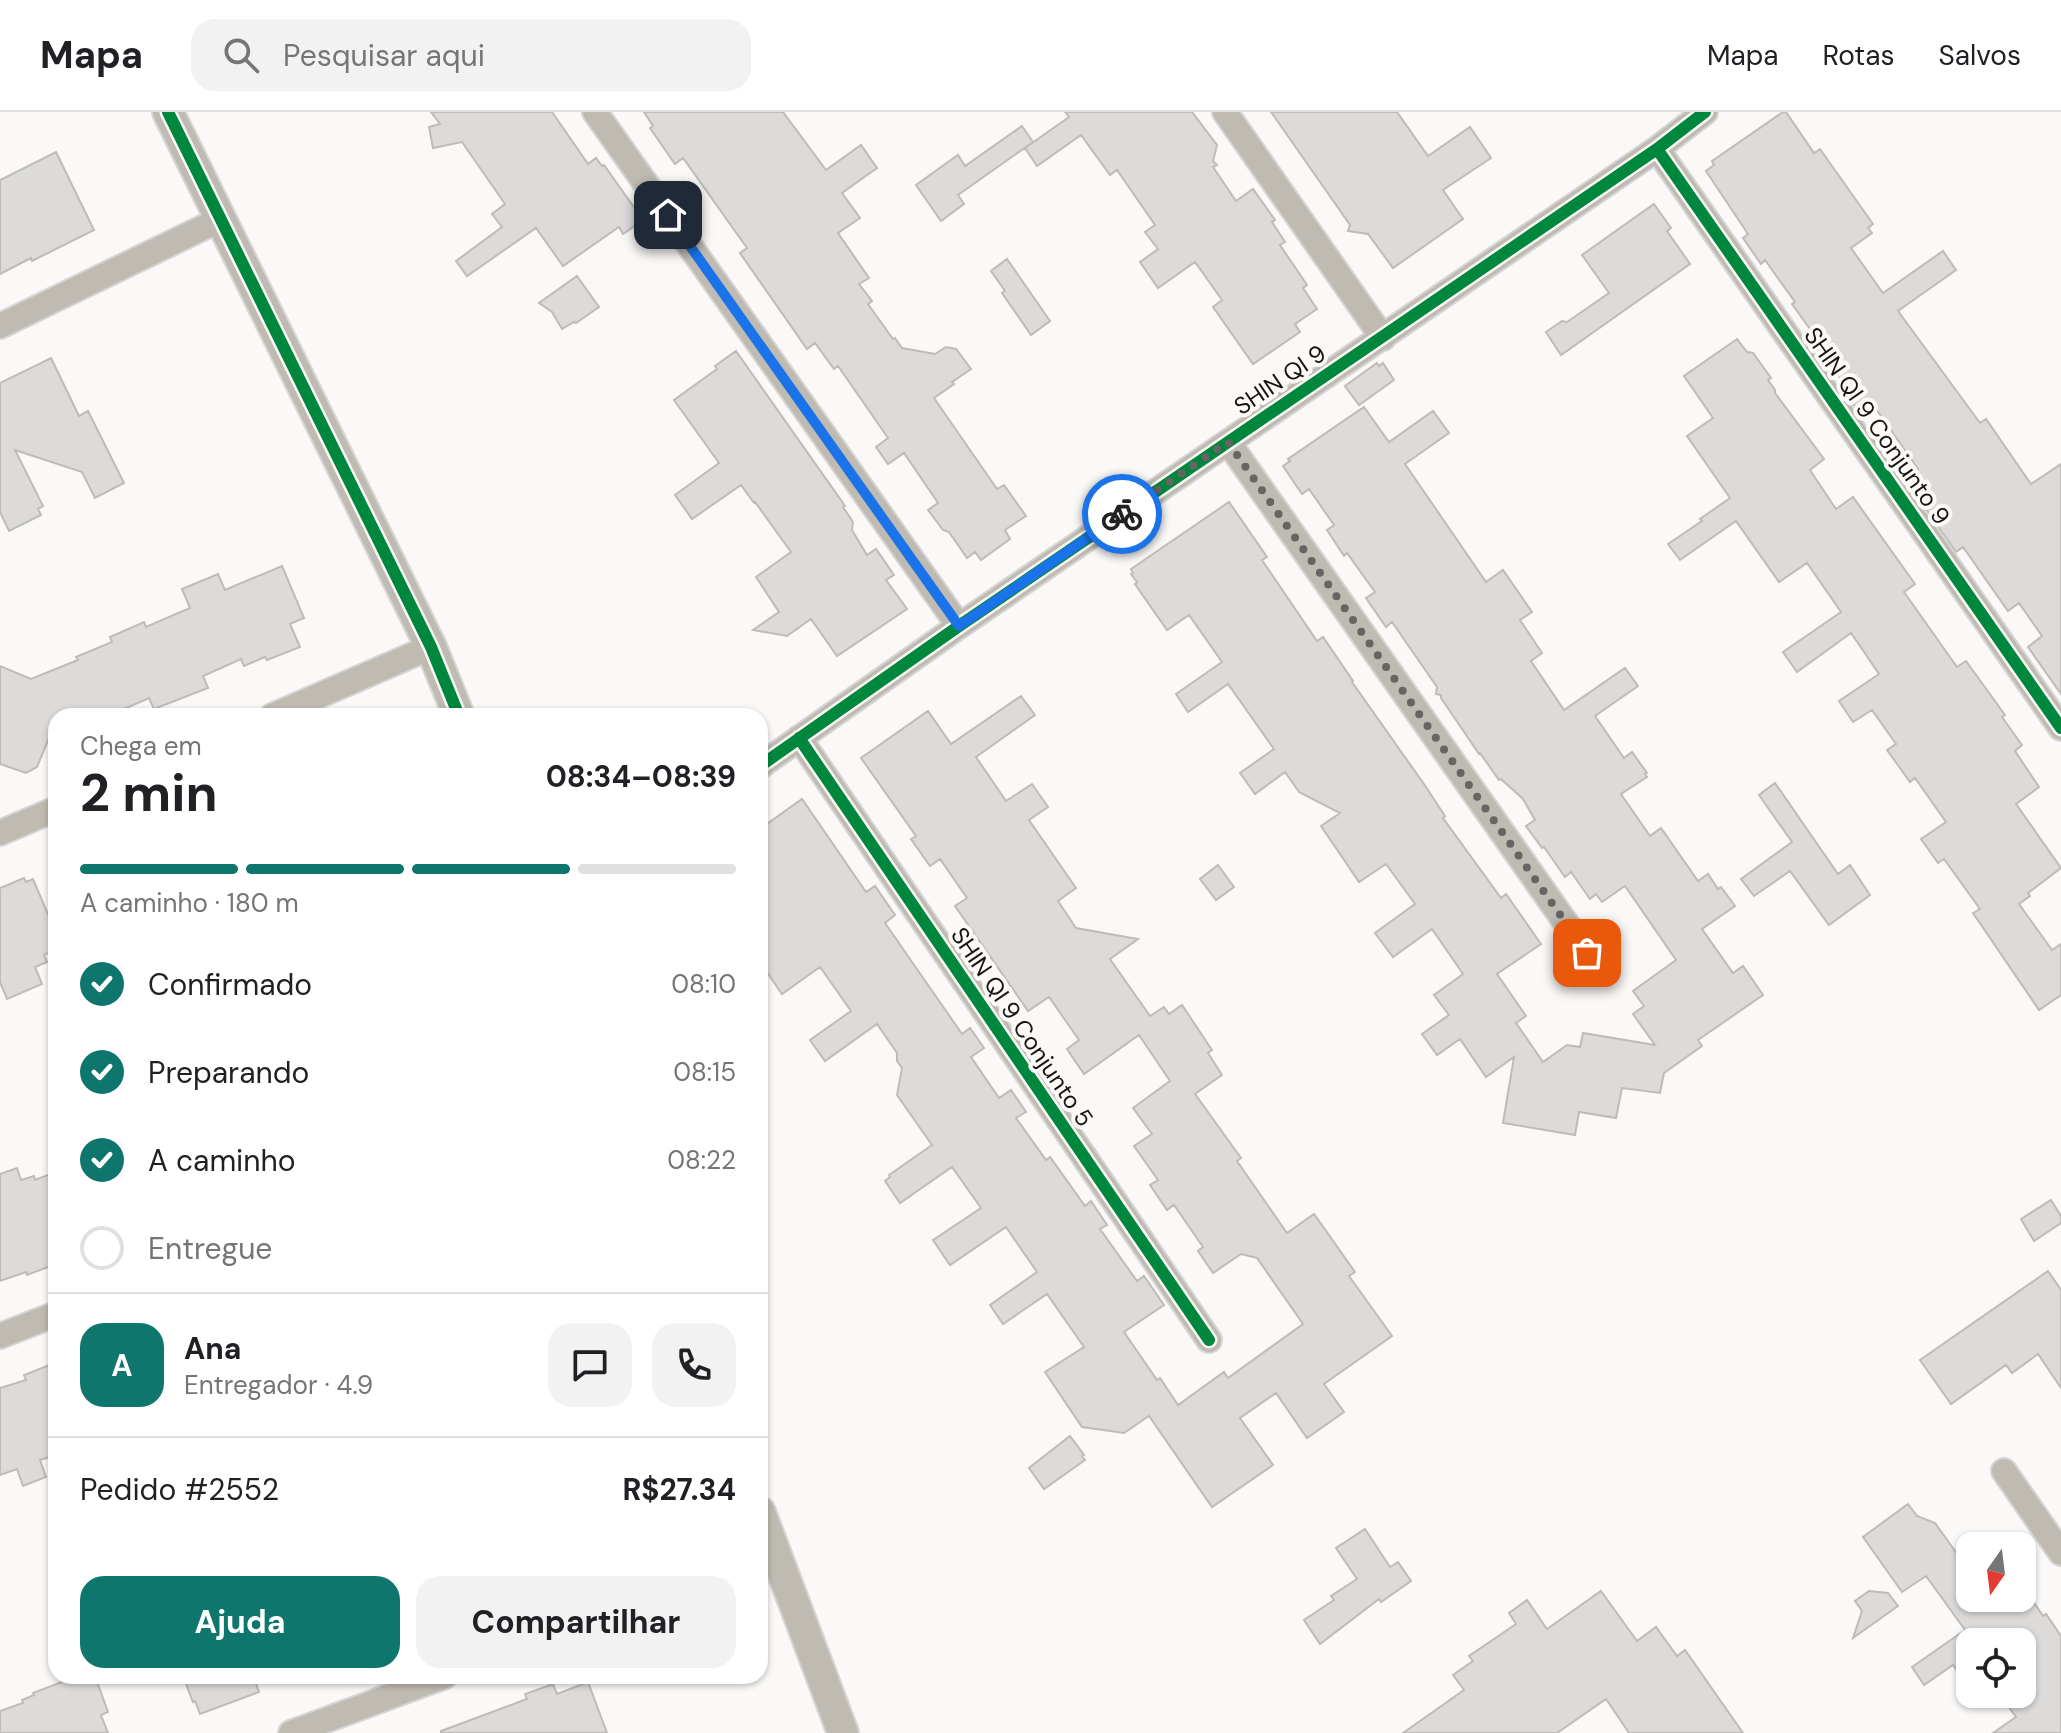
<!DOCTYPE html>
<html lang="pt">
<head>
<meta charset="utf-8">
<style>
	:root { --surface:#fff; --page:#f2f2f2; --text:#202124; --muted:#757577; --line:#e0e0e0; --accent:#0f766e }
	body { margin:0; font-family:"DM Sans",sans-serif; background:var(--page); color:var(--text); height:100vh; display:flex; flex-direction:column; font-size:30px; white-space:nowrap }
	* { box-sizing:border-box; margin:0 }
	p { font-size:26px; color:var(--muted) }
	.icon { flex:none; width:44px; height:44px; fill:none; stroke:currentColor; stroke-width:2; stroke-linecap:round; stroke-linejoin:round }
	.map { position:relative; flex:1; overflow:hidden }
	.side { position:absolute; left:48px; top:596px; width:720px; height:976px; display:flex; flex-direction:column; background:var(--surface); border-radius:24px; box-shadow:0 2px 6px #0004 }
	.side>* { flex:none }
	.needle { width:52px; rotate:194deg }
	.buttons { position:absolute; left:1956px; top:1420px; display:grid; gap:16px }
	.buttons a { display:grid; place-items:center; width:80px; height:80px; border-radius:16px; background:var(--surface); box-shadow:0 2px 6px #0004; font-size:40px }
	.pin { position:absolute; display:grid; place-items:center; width:68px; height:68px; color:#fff; margin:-34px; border-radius:16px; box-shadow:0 4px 12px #0006 }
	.courier { position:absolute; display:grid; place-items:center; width:80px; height:80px; margin:-40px; border:6px solid #1a73e8; border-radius:50%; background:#fff; color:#222; box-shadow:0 2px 10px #0007 }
	.head em { font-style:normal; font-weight:700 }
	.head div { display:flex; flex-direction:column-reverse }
	.head { display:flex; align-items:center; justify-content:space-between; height:136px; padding:0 32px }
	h1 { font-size:52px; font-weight:700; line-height:60px }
	.bar { display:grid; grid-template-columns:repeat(4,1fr); gap:12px 8px; align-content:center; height:96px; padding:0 32px }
	.bar i { height:10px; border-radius:6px; background:var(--line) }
	.bar .on { background:var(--accent) }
	.bar p { grid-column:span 4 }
	.line { display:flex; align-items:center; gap:20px; padding:0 32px; border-top:2px solid var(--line) }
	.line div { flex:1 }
	.round { display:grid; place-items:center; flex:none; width:84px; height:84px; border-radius:24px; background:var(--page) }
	ol { padding:0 32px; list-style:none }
	li { display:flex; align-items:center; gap:24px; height:88px }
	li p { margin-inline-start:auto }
	li .icon { padding:8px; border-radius:50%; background:var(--accent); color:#fff; stroke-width:4 }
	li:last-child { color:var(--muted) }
	li i { width:44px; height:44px; border:4px solid var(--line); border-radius:50% }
	.button { display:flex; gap:16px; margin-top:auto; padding:16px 32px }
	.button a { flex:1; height:92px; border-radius:24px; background:var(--accent); color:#fff; font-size:32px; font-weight:700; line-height:92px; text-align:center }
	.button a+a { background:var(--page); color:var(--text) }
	header { display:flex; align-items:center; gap:48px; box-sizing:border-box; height:112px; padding:0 40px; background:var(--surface); border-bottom:2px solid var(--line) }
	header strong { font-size:38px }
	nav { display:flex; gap:44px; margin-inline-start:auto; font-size:28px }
	.search { width:560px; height:72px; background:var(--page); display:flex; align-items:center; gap:20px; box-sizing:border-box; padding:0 28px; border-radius:24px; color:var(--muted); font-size:30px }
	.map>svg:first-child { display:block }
	.building { fill:#dddbda; stroke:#bdbcba; stroke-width:2 }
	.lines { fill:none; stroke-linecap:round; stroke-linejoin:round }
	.minor-casing { stroke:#d6d5d4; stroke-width:28 }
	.tertiary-casing { stroke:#d6d5d4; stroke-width:34 }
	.minor { stroke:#bfbbb2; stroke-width:24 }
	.tertiary { stroke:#bfbbb2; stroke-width:30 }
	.cycleway-casing { stroke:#fcfaf6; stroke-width:17 }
	.cycleway { stroke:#00873e; stroke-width:12 }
	.done { stroke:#666563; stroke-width:8; stroke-dasharray:0 14.4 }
	.route { stroke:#1a73e8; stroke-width:10 }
	.labels { text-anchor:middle; stroke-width:8; stroke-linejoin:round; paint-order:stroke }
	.street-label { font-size:24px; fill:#161514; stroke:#fcfaf6 }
</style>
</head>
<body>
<header>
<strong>Mapa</strong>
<div class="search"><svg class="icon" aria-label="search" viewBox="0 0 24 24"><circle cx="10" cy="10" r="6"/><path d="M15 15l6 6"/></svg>Pesquisar aqui</div>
<nav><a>Mapa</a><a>Rotas</a><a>Salvos</a></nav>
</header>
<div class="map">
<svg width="2061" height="1621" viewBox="0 0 2061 1621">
	<rect width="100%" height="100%" fill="#fbf9f7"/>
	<path class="building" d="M431 0H552L588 52 596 46 602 54 604 53 643 108 623 122 619 115 563 154 536 116 467 164 456 149 502 115 492 102 505 92 462 30 433 36 429 15 440 12Z
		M644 0H783L826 58 861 33 877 56 842 81 860 106 838 121 869 166 859 172 872 189 868 192 893 227 895 226 902 236 935 242 946 235 956 237 971 257 952 270 954 272 934 286 997 377 1004 373 1026 404 1005 418 1010 427 981 448 975 440 967 446 949 420 943 418 928 398 938 391 904 341 888 352 876 335 888 326 861 287 838 254 834 257 815 231 807 237 740 141 747 136 683 46 675 52 650 16 653 14Z
		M1065 0H1192L1217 33 1213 49 1217 53 1213 55 1236 89 1253 77 1275 108 1272 110 1285 130 1280 133 1307 173 1303 176 1317 197 1295 212 1300 220 1253 252 1213 195 1222 188 1195 150 1158 176 1140 150 1158 137 1145 120 1155 113 1117 58 1110 63 1081 23 1037 54 1025 36 1069 5Z
		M1271 0H1397L1428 44 1470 15 1491 46 1443 78 1463 107 1393 156 1368 122 1348 119 1350 113Z
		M1783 0H1786L1814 41 1820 37 1873 112 1868 116 1872 121 1851 136 1883 181 1943 139 1956 158 1898 199 1980 311 1986 307 2031 372 2061 352V582L2028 535 2042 524 2019 491 2008 499 1963 435 1956 440 1905 367 1918 357 1876 297 1863 306 1842 275 1845 273 1812 226 1815 224 1792 192 1795 190 1765 148 1761 152 1743 126 1748 122 1706 59 1714 53 1712 49Z
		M1022 14 1033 30 958 83 964 92 941 109 916 73 958 43 965 54Z
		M56 40 94 118 32 149 31 146 0 162V68Z
		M1654 92 1671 116 1667 119 1690 152 1561 243 1546 220 1562 209 1567 210 1609 181 1582 143Z
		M1007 147 1050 209 1031 223 1002 181 1005 179 991 159Z
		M577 164 599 195 576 211 574 210 562 217 552 200 539 191Z
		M1737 227 1747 240 1753 241 1771 266 1768 268 1775 278V281L1824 347 1810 358 1836 397 1853 385 1915 472 1904 480 1957 555 1966 549 2005 603 2002 605 2022 633 2015 639 2039 675 2016 692 2061 756 2028 781 2030 784 2019 792 2052 838 2061 832V883L2039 898 1973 801 1980 797 1944 747 1938 751 1921 727 1946 710 1915 666 1910 670 1887 638 1896 632 1872 598 1853 610 1839 589 1879 562 1851 521 1797 560 1783 540 1841 500 1807 451 1779 470 1736 409 1680 448 1668 432 1702 409 1700 407 1730 386 1687 324 1713 306 1684 264Z
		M736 239 845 394 843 395 853 410 852 418 867 443 876 437 894 463 886 468 907 497 837 544 811 507 787 524 753 518 779 500 756 465 791 440 755 390 754 391 741 373 692 407 675 383 719 351 674 288 717 257 715 254Z
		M51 246 79 304 88 299 124 371 95 386 82 360 15 338 43 394 38 397 41 403 9 419 0 400V271Z
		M1377 251 1379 254 1383 251 1394 268 1359 293 1345 274Z
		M1364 295 1389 330 1433 299 1449 321 1405 352 1486 470 1503 458 1532 500 1520 508 1542 541 1531 549 1564 598 1625 556 1638 574 1595 604 1624 646 1632 640 1647 661 1645 662 1647 665 1621 682 1650 724 1661 716 1698 769 1708 762 1718 777 1721 775 1735 794 1702 817 1733 861 1743 854 1763 883 1698 928 1702 934 1664 961 1660 981 1622 976 1616 1006 1579 1000 1575 1023 1503 1011 1514 945 1486 965 1460 927 1437 943 1422 922 1449 903 1434 883 1463 862 1432 817 1393 845 1375 821 1415 792 1386 752 1359 770 1321 714 1340 701 1299 680 1285 660 1255 682 1240 661 1274 637 1228 572 1188 600 1176 582 1222 550 1189 503 1167 518 1135 472 1137 470 1131 462 1133 461 1131 457 1229 390 1267 445 1262 448 1317 529 1323 525 1353 569 1352 570 1426 675 1445 704 1443 706 1501 786 1506 782 1541 832 1497 862 1526 904 1516 911 1543 950 1567 933 1580 935 1583 921 1655 933 1633 902 1644 894 1633 879 1676 848 1625 774 1602 790 1596 782 1590 787 1571 760 1565 765 1544 735 1542 736 1526 714 1535 708 1523 687 1501 667 1499 668 1480 641 1479 642 1441 586V583L1436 582 1437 575 1392 510 1386 515 1366 486 1375 480 1347 441 1344 444 1327 418 1334 413 1309 377 1302 382 1283 354 1290 349 1288 347Z
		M282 454 304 506 290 512 300 535 267 548 265 545 244 554 241 547 203 564 208 576 154 597 149 586 108 604H56V609L37 655 26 661 0 652V554L31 567 78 548 76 545 112 530 110 525 144 510 146 515 190 496 182 477 218 462 225 478Z
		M1021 584 1035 603 976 645 1006 689 1032 672 1048 695 1029 708 1076 776 1058 789 1076 816 1138 827 1110 847 1150 904 1164 895 1169 902 1182 893 1212 938 1208 941 1222 963 1195 982 1241 1046 1237 1049 1287 1121 1314 1102 1355 1160 1349 1164 1392 1224 1324 1272 1344 1300 1307 1326 1276 1281 1240 1306 1273 1353 1212 1395 1149 1304 1124 1321 1082 1315 1045 1260 1084 1235 1047 1182 1003 1212 990 1193 1037 1160 1006 1115 950 1153 933 1128 981 1096 952 1055 900 1091 885 1069 890 1065 889 1063 932 1033 897 983 902 956 897 949V941L877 912 825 949 810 928 851 899 820 855 782 882 760 850V717L802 687 866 780 875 774 895 803 885 811 962 922 970 916 984 936 971 945 999 986 1011 978 1026 1000 1016 1006 1046 1048 1050 1045 1085 1094 1091 1089 1107 1113 1100 1117 1137 1169 1144 1164 1164 1193 1124 1220 1157 1268 1160 1266 1178 1293 1224 1260 1228 1266 1303 1212 1257 1146 1241 1142 1213 1161 1198 1139 1203 1135 1174 1093 1167 1098 1150 1073 1158 1068 1134 1034 1152 1022 1133 996 1170 969 1139 923 1084 962 1067 937 1079 928 1049 885 1028 899 955 794 967 786 940 747 930 754 911 727 916 724 861 646 928 599 951 632Z
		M1775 671 1838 762 1850 753 1870 783 1829 813 1790 759 1754 784 1741 767 1792 730 1759 683Z
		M1218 753 1234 775 1216 788 1200 767Z
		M24 766 26 770 33 767 56 821V837L44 843 47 850 35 855 42 872 7 887 0 870V776Z
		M17 1056 21 1068 34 1064 35 1068 56 1060V1152L27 1163 26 1160 0 1169V1062Z
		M2051 1088 2061 1104V1111L2034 1129 2021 1107Z
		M2048 1159 2061 1178V1276L2038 1242 2012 1261 2006 1253 1951 1292 1920 1248Z
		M52 1252 56 1264V1343L40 1348 46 1365 23 1374 17 1357 0 1363V1276L26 1268 24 1263Z
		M1070 1324 1084 1343 1082 1344 1085 1348 1044 1377 1029 1356Z
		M1908 1392 1917 1404 1935 1411 1970 1460V1486H2031L2043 1504 2046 1502 2061 1524V1621H1993L2016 1605 1999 1582H2022V1530H1970V1578L1953 1553 1924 1573 1912 1555 1965 1518 1926 1464 1902 1480 1863 1425Z
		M1365 1417 1390 1455 1398 1450 1411 1469 1381 1490 1379 1487 1320 1532 1304 1508 1334 1488 1331 1484 1357 1467 1336 1436Z
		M1601 1479 1637 1529 1656 1515 1677 1544 1685 1538 1743 1621H1629L1606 1587 1557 1621H1403L1464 1578 1453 1563 1473 1549 1469 1544 1516 1512 1509 1501 1527 1488 1547 1517Z
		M1869 1479 1888 1481 1898 1494 1853 1526 1862 1499 1855 1489Z
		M77 1564H95L108 1600 101 1603 108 1621H0V1599L23 1591 22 1588 34 1583 33 1581Z
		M183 1564H253L259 1580 200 1602 195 1589 193 1590Z
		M588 1570 607 1621H441V1619L527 1587 525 1582 553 1572 557 1582Z"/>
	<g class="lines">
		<defs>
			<path id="minor" d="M595 0 959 514
				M1225 0 1383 226
				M1657 37 2061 616
				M0 214 221 107
				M1228 330 1587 841
				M272 604 431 535
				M799 626 1209 1228
				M760 654 959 514 1657 37 1705 0
				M0 721 56 697
				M0 1224 56 1202
				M2004 1359 2061 1441
				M291 1621 445 1564"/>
			<path id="tertiary" d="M168 0 431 535 459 604
				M760 1400 843 1621"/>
		</defs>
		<use href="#minor" class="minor-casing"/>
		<use href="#tertiary" class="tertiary-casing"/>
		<use href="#minor" class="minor"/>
		<use href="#tertiary" class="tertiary"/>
		<defs>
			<path id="cycleway" d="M168 0 431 535 459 604
				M1657 37 2061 616
				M799 626 1209 1228
				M760 654 959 514 1657 37 1705 0"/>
		</defs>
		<use href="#cycleway" class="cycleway-casing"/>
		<use href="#cycleway" class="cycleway"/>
	</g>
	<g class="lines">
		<path class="done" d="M1122 402 1228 330 1587 841"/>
		<path class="route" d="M668 103 959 514 1122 402"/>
	</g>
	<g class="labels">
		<g class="street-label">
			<text transform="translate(1280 268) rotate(-34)" y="8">SHIN QI 9</text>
			<text transform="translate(1877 314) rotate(55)" y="8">SHIN QI 9 Conjunto 9</text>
			<text transform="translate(1022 915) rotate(56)" y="8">SHIN QI 9 Conjunto 5</text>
		</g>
	</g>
</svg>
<div class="buttons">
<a><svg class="needle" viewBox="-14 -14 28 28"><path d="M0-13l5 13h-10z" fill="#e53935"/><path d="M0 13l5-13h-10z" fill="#757577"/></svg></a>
<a><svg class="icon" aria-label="locate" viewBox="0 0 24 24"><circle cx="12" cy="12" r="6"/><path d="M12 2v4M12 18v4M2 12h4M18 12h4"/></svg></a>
</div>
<div class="pin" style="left:1587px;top:841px;background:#ea580c"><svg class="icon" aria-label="bag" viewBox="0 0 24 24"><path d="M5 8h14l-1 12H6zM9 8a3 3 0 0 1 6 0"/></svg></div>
<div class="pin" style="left:668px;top:103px;background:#1f2937"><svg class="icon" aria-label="home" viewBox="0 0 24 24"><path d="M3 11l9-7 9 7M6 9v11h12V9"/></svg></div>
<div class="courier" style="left:1122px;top:402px"><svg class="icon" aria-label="bike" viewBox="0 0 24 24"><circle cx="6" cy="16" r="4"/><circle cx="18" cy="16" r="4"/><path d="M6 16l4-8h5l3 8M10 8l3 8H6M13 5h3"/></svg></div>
<section class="side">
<div class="head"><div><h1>2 min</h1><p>Chega em</p></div><em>08:34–08:39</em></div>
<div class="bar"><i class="on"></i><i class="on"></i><i class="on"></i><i></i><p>A caminho · 180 m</p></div>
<ol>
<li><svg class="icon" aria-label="check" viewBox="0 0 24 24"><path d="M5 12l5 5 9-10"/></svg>Confirmado<p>08:10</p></li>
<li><svg class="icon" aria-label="check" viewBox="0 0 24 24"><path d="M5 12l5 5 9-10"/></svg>Preparando<p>08:15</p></li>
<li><svg class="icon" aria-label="check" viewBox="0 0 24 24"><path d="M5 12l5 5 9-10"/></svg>A caminho<p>08:22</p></li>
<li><i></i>Entregue</li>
</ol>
<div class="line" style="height:144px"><b class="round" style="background:var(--accent);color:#fff">A</b><div><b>Ana</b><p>Entregador · 4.9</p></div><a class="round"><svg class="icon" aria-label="chat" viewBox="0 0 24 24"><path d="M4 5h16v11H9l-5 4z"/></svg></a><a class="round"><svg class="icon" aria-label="phone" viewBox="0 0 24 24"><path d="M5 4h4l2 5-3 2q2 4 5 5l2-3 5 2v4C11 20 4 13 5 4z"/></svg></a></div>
<div class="line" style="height:104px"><div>Pedido #2552</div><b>R$27.34</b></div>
<div class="button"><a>Ajuda</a><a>Compartilhar</a></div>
</section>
</div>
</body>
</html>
